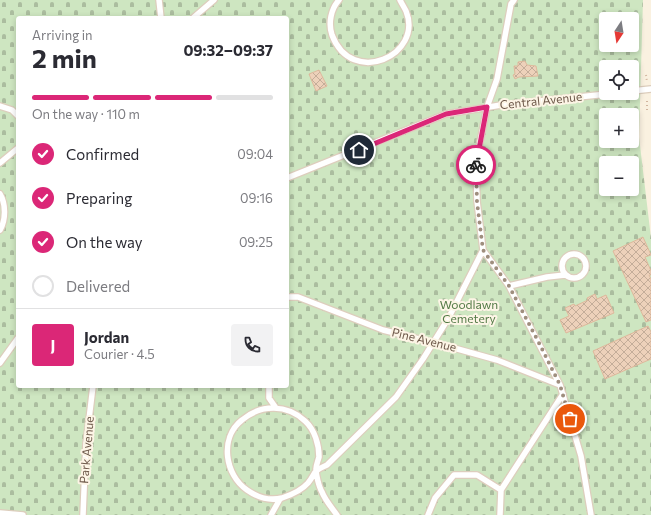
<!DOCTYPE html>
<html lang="en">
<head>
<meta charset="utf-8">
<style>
	:root { --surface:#fff; --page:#f2f2f3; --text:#2b2b33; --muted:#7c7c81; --line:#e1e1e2; --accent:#db2777 }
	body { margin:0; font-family:Commissioner,sans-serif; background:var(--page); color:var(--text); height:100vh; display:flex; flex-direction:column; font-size:15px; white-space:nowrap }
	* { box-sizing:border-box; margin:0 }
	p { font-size:13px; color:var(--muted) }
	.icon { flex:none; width:22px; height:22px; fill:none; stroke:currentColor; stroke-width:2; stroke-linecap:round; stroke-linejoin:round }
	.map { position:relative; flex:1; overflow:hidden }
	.sheet { position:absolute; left:16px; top:16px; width:273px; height:372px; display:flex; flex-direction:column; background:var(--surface); border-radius:4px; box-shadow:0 2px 6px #0003 }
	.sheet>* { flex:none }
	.needle { width:26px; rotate:192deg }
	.controls { position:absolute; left:599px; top:12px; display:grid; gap:8px }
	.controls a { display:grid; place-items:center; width:40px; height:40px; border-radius:4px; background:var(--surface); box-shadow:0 2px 6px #0003; font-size:20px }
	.pin { position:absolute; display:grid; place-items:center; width:34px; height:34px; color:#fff; margin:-17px; border:2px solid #fff; border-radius:50%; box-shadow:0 1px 4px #0007 }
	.courier { position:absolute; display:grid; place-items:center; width:40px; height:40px; margin:-20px; border:3px solid #db2777; border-radius:50%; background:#fff; color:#222; box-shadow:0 1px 5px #0007 }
	.overview em { font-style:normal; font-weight:700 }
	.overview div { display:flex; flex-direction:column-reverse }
	.overview { display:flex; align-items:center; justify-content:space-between; height:68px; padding:0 16px }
	h1 { font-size:26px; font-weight:700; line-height:30px }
	.bar { display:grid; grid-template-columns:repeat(4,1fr); gap:6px 4px; align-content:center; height:48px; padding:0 16px }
	.bar i { height:5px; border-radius:3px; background:var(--line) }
	.bar .current { background:var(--accent) }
	.bar p { grid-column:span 4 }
	.line { display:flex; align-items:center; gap:10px; padding:0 16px; border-top:1px solid var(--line) }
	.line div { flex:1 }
	.round { display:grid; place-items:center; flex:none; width:42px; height:42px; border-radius:4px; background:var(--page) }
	ol { padding:0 16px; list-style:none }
	li { display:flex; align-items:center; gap:12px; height:44px }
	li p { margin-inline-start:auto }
	li .icon { padding:4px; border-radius:50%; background:var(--accent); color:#fff; stroke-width:4 }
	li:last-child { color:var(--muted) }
	li i { width:22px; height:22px; border:2px solid var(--line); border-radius:50% }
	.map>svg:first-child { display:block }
	.cemetery { fill:url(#cemetery-stones); fill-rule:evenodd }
	.building { fill:url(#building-cross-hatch); stroke:#deb99c }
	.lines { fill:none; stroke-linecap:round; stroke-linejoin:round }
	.service-casing { stroke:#ddcebd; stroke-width:8 }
	.path { stroke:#d1b59e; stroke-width:2; stroke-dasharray:1 3; stroke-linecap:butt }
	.service { stroke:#fff; stroke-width:5.5 }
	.done { stroke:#9f8e7e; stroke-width:4; stroke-dasharray:0 7.2 }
	.route { stroke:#db2777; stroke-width:5 }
	.labels { text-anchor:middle; stroke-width:4; stroke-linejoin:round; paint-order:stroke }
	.street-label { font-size:12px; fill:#6e594a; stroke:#fdf5e6 }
	.park-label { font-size:12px; fill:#537a46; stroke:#fdf5e6 }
</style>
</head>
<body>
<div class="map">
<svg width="651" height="515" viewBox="0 0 651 515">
	<defs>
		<pattern id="cemetery-stones" width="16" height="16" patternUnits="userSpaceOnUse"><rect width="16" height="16" fill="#cee6c1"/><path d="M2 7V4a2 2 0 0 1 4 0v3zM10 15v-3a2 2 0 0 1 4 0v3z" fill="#abbd9f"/></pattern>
		<pattern id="building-cross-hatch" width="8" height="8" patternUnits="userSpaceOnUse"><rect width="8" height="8" fill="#edd1ba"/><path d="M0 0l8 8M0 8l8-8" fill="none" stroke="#c4ad99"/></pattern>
	</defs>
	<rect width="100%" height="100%" fill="#faf1e0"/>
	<path class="cemetery" d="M0 0H643L639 137 651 238V515H0ZM18 18H287V386H18ZM606 19H632V45H606ZM606 67H632V93H606ZM606 115H632V141H606ZM606 163H632V189H606Z"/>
	<path class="building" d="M525 61 527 65 536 66 538 76 519 77 515 79 513 75 515 74 514 66H518V62Z
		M319 70 327 86 316 91 309 74Z
		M643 237 651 255 645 257 651 271V275H649L651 279V320L646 322 613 251Z
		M595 294 597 299 606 295 614 313 566 333 560 320 569 316 565 308 574 304 575 306 588 300 587 298Z
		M648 326 651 332V359L605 379 593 351Z"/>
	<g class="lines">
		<defs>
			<path id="service" d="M159 0 161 18
				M339 0C331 9 328 23 332 35 352 88 424 55 406 11 404 7 402 4 400 0
				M514 0 511 4 497 79 487 107 476 162 477 201 483 250 509 286 560 385 581 456 591 515
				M193 18 214 0
				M632 91 651 89
				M0 106 12 110 18 116
				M0 163 18 148
				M287 178 446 114 501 105 617 93
				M0 194C6 204 6 220 0 230
				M562 266a12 12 0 1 1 24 0a12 12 0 1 1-24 0Z
				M509 286 547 277 565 275
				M287 297H298L383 330 454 348 497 360 560 385
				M0 363 18 338
				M269 386V398L276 408
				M0 513 23 515
				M83 515 86 444 93 386
				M271 515 280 499
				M337 515C332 508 325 500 322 492 319 487 316 475 316 469 316 465 318 461 319 457 319 445 315 430 305 421 287 404 261 404 242 420 219 438 225 475 247 490 257 497 270 501 282 498 291 495 301 491 308 483 317 472 311 472 327 465L396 397 423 359 448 319 483 250
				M428 515 435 498 454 475H477L501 490
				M500 515 501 490 563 394"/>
		</defs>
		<use href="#service" class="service-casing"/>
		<path class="path" d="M646 75 647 82
			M647 101V113"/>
		<use href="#service" class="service"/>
	</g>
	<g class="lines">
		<path class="done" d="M476 165 477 202 483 250 509 286 538 341 560 385 570 419"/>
		<path class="route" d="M359 150 446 114 487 107 476 165"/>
	</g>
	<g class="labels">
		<g class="street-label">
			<text transform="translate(541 101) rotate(-6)" y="4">Central Avenue</text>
			<text transform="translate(424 340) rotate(14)" y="4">Pine Avenue</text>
			<text transform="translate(87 450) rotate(-85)" y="4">Park Avenue</text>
		</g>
		<g class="park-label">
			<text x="469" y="309">Woodlawn<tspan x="469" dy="14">Cemetery</tspan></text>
		</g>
	</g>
</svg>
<div class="controls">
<a><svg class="needle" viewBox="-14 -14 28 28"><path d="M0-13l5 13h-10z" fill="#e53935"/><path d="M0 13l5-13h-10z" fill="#7c7c81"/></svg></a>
<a><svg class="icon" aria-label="locate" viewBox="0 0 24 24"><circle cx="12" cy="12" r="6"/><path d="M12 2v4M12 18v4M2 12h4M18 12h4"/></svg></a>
<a>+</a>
<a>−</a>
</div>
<div class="pin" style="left:570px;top:419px;background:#ea580c"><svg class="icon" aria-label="bag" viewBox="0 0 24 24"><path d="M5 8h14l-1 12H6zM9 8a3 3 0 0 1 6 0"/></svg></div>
<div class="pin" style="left:359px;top:150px;background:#1f2937"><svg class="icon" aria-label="home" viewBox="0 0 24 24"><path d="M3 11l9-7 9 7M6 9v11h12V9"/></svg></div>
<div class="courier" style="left:476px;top:165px"><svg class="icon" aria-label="bike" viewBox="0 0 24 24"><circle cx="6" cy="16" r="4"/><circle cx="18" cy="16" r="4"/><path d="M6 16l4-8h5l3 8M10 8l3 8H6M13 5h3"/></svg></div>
<section class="sheet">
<div class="overview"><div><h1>2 min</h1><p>Arriving in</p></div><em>09:32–09:37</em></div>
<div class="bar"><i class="current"></i><i class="current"></i><i class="current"></i><i></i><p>On the way · 110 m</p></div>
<ol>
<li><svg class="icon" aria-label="check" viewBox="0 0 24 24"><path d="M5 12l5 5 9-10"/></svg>Confirmed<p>09:04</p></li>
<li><svg class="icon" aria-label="check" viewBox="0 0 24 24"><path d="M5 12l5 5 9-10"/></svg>Preparing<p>09:16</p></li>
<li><svg class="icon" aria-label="check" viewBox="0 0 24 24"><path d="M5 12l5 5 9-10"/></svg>On the way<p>09:25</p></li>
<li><i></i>Delivered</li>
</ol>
<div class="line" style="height:72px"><b class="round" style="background:var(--accent);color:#fff">J</b><div><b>Jordan</b><p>Courier · 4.5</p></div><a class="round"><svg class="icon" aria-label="phone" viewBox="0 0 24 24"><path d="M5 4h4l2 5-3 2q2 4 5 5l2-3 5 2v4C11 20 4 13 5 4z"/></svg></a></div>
</section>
</div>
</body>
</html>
